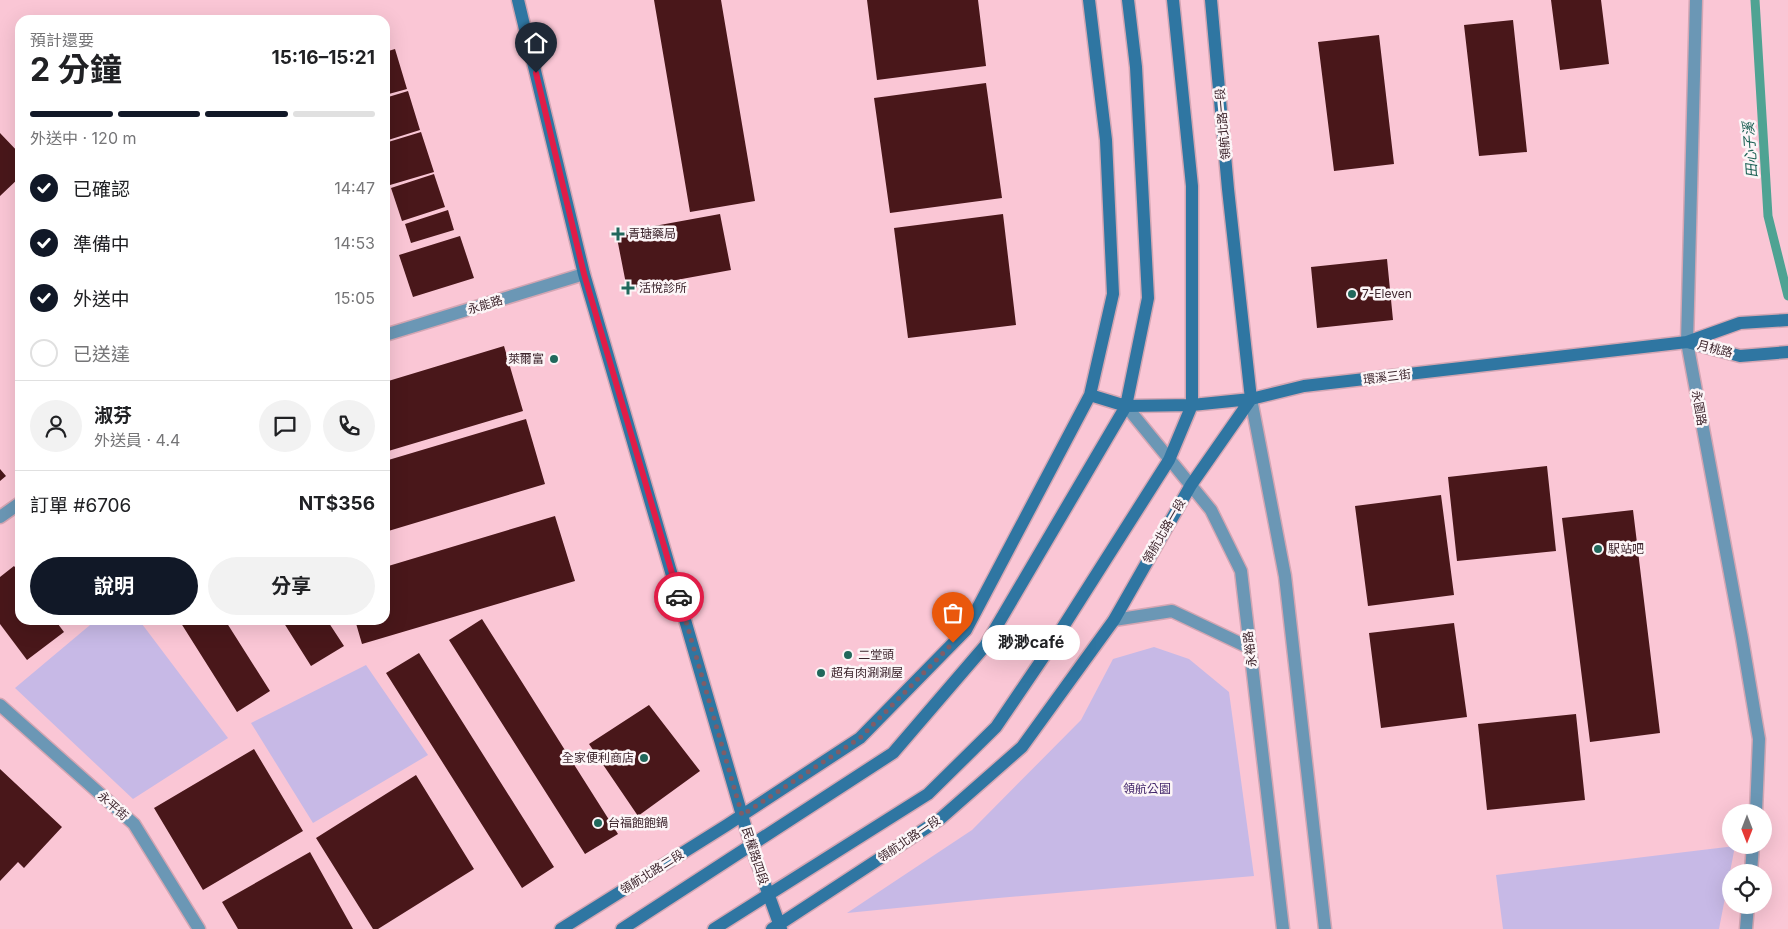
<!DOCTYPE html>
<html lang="zh-TW">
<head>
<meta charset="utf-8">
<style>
	:root { --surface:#fff; --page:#f2f2f2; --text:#202124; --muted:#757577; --line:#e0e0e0; --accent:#111827 }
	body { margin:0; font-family:Inter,"Noto Sans TC",sans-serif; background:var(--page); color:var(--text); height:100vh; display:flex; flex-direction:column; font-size:19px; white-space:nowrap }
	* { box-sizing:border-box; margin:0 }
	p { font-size:16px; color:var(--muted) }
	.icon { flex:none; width:28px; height:28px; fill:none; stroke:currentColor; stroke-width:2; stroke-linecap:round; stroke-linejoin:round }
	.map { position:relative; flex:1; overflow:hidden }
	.panel { position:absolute; left:15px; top:15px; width:375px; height:610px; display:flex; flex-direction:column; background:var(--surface); border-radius:15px; box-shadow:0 5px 20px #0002 }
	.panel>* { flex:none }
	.needle { width:32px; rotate:180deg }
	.fabs { position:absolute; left:1722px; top:804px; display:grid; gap:10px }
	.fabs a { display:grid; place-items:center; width:50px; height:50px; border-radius:50%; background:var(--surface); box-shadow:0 5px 20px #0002; font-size:25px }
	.pin { position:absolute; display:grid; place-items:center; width:42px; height:42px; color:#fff; margin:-51px -21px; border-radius:50% 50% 50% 0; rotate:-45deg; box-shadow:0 0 5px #0007 }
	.pin .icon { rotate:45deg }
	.courier { position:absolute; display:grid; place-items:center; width:50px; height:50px; margin:-25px; border:4px solid #e11d48; border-radius:50%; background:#fff; color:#222; box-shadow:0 1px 6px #0007 }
	.bubble { position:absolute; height:35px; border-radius:18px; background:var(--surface); box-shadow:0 5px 20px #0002; font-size:16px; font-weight:700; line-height:35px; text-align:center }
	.summary em { font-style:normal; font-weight:700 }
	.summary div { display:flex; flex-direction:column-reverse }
	.summary { display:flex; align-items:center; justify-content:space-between; height:85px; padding:0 15px }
	h1 { font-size:32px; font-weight:700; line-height:38px }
	.bar { display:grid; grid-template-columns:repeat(4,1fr); gap:8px 5px; align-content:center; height:60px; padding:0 15px }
	.bar i { height:6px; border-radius:4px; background:var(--line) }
	.bar .current { background:var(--accent) }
	.bar p { grid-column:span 4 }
	.line { display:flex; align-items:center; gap:12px; padding:0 15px; border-top:1px solid var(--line) }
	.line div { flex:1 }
	.round { display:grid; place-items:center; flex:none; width:52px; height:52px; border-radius:26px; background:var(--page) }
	ol { padding:0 15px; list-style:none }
	li { display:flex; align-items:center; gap:15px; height:55px }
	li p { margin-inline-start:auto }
	li .icon { padding:5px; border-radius:50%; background:var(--accent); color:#fff; stroke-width:4 }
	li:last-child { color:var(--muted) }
	li i { width:28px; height:28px; border:2px solid var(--line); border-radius:50% }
	.button { display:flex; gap:10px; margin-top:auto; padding:10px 15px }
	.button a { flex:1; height:58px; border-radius:30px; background:var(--accent); color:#fff; font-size:20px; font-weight:700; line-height:58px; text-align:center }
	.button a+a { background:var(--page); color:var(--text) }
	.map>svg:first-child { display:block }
	.green { fill:#c7b9e6 }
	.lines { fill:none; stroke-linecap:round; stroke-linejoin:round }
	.stream { stroke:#4fa393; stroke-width:9 }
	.building { fill:#49171a }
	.street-casing { stroke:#d4a6b3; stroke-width:15 }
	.secondary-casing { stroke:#d4a6b3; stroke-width:15 }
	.street { stroke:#6b97b5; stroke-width:12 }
	.secondary { stroke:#2f76a2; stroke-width:12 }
	.done { stroke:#7f5d68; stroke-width:5; stroke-dasharray:0 9 }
	.route { stroke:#e11d48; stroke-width:6 }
	.poi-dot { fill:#21685c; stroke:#fcf5f7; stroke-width:2 }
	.labels { text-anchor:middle; stroke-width:5; stroke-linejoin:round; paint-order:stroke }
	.street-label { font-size:12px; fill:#3d252d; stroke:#fcf5f7 }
	.poi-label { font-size:12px; fill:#3d252d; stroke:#fcf5f7; text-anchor:start }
	.park-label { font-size:12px; fill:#43276b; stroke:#fcf5f7 }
	.water-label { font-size:14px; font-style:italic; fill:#195e52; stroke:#fcf5f7 }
</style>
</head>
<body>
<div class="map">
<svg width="1788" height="929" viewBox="0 0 1788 929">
	<rect width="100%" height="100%" fill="#fac6d5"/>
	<path class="green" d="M96 620H139L228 738 133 799 15 688Z
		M1154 647 1189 659 1229 692 1254 876 987 899 847 913 972 830 1081 720 1113 659Z
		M366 665 428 755 313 823 251 723Z
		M1735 846 1719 929H1503L1496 875Z"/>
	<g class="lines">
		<path class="stream" d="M1755 0 1768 216 1788 296"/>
	</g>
	<path class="building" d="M654 0H721L755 201 690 212Z
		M867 0H978L986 66 877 80Z
		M1551 0H1601L1609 64 1560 70Z
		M1513 20 1527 152 1479 156 1464 25Z
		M1379 35 1394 164 1334 171 1318 42Z
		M395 49 407 89 385 95V52Z
		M986 83 1002 198 890 213 874 98Z
		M408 91 420 130 385 141V98Z
		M421 132 434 172 390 185 385 169V143Z
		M0 133 20 154V177L0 196Z
		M434 174 445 207 402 221 391 188Z
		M448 210 454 230 411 243 405 224Z
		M720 214 731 270 627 289 616 233Z
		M1003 214 1016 325 908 338 894 228Z
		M460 236 474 278 413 297 399 255Z
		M1387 259 1393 320 1317 328 1311 267Z
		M504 346 523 411 385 452V382Z
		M526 419 545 484 385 532V461Z
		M1547 466 1556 551 1457 561 1448 477Z
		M0 469 6 476 0 481Z
		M1441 495 1454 595 1368 606 1355 506Z
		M1633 510 1660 733 1590 742 1562 518Z
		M555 516 575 581 362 644 355 620H385V567Z
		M14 566 20 573V620H55L64 632 27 660 0 624V577Z
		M482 619 618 834 585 854 449 640Z
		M179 620H225L270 691 237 712Z
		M282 620H327L344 646 311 666Z
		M1454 623 1467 717 1381 728 1369 633Z
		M419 653 554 867 522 888 386 673Z
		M649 705 700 771 638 816 589 744Z
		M1576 714 1585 800 1487 810 1478 724Z
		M254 749 303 831 203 890 154 808Z
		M0 769 62 827 24 868 18 862 0 881Z
		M416 775 474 869 378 929H373L316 838Z
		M310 852 353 929H238L222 902Z"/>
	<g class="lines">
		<defs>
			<path id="street" d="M1696 0 1687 342 1742 638 1759 739 1756 812
				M385 335 584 274
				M1251 399 1285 576 1325 929
				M1126 406 1211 510 1241 571 1283 929
				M0 517 20 503
				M1114 620 1172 611 1250 648
				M0 705 134 824 199 929
				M1751 872 1753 845
				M1746 929 1748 905"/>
			<path id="secondary" d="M518 0 584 274 751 846 781 929
				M1687 342 1740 356 1788 352
				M1090 395 1126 406 1192 405 1251 399 1304 386 1687 342 1740 323 1788 320
				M561 929 727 825 860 738 966 630 1090 395 1113 294 1106 140 1089 0
				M622 929 893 753 985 646 1126 406 1148 298 1136 67 1128 0
				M714 929 928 794 996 727 1049 649 1169 460 1192 405V186L1173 0
				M772 929 940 819 1022 747 1114 620 1191 485 1251 399 1228 189 1211 0"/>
		</defs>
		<use href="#street" class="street-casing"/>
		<use href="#secondary" class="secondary-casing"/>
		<use href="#street" class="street"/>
		<use href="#secondary" class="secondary"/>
	</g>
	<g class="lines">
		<path class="done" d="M679 597 742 815 860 738 953 643"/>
		<path class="route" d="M536 73 584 274 679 597"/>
	</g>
	<g class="poi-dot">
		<path d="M615.5 226.5h5v5h5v5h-5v5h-5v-5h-5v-5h5z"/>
		<path d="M625.5 280.5h5v5h5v5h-5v5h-5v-5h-5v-5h5z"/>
		<circle cx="1352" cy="294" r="5"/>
		<circle cx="554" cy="359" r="5"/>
		<circle cx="1598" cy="549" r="5"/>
		<circle cx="848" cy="655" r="5"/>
		<circle cx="821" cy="673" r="5"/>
		<circle cx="644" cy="758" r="5"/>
		<circle cx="598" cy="823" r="5"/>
	</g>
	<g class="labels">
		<g class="street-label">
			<text transform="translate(1223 124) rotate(-95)" y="4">領航北路一段</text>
			<text transform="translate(485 305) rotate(-17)" y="4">永能路</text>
			<text transform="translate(1715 349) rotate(14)" y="4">月桃路</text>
			<text transform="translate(1387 377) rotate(-7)" y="4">環溪三街</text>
			<text transform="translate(1699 408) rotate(80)" y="4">永園路</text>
			<text transform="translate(1164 531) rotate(-60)" y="4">領航北路一段</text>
			<text transform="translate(1250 649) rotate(-97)" y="4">永裕路</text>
			<text transform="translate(113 806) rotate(42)" y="4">永平街</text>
			<text transform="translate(909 839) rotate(-34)" y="4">領航北路一段</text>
			<text transform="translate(755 856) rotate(72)" y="4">民權路四段</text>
			<text transform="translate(652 872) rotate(-32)" y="4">領航北路二段</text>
		</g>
		<g class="poi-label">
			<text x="628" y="238">青瑭藥局</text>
			<text x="639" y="292">活悅診所</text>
			<text x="1362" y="298">7-Eleven</text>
			<text x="544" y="363" text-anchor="end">萊爾富</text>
			<text x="1608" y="553">駅站吧</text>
			<text x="858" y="659">二堂頭</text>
			<text x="831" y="677">超有肉涮涮屋</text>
			<text x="634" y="762" text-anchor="end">全家便利商店</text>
			<text x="608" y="827">台福飽飽鍋</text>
		</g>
		<g class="park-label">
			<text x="1147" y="793">領航公園</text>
		</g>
		<g class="water-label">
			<text transform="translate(1750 150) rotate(-94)" y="5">田心子溪</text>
		</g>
	</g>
</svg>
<div class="fabs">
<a><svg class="needle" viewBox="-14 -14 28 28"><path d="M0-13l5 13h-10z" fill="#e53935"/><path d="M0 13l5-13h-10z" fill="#757577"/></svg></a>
<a><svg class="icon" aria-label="locate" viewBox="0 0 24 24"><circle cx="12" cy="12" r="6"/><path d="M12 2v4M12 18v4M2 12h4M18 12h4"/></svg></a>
</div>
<div class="pin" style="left:953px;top:643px;background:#ea580c"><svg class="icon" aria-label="bag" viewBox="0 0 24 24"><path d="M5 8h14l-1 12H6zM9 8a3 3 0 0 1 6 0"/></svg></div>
<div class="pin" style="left:536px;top:73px;background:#1f2937"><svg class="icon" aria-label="home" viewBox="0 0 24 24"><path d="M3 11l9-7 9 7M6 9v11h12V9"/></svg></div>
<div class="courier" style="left:679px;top:597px"><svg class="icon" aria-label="car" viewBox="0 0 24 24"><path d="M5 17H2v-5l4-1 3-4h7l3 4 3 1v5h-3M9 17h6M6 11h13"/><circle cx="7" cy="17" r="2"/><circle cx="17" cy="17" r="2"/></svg></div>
<div class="bubble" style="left:982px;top:625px;width:98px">渺渺café</div>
<section class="panel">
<div class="summary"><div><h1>2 分鐘</h1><p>預計還要</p></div><em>15:16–15:21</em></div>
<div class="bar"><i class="current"></i><i class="current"></i><i class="current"></i><i></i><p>外送中 · 120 m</p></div>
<ol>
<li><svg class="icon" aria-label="check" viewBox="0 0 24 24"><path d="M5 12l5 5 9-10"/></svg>已確認<p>14:47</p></li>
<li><svg class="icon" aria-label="check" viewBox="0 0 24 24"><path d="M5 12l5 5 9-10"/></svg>準備中<p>14:53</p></li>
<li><svg class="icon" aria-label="check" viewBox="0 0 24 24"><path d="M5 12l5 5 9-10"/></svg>外送中<p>15:05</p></li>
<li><i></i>已送達</li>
</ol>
<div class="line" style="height:90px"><a class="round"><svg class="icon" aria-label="person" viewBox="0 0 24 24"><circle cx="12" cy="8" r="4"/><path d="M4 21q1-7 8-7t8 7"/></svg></a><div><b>淑芬</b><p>外送員 · 4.4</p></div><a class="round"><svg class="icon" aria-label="chat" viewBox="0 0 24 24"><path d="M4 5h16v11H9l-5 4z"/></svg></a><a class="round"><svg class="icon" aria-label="phone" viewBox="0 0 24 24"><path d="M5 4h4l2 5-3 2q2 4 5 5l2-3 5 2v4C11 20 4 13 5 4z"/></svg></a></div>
<div class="line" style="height:65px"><div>訂單 #6706</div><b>NT$356</b></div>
<div class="button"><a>說明</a><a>分享</a></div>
</section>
</div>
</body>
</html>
